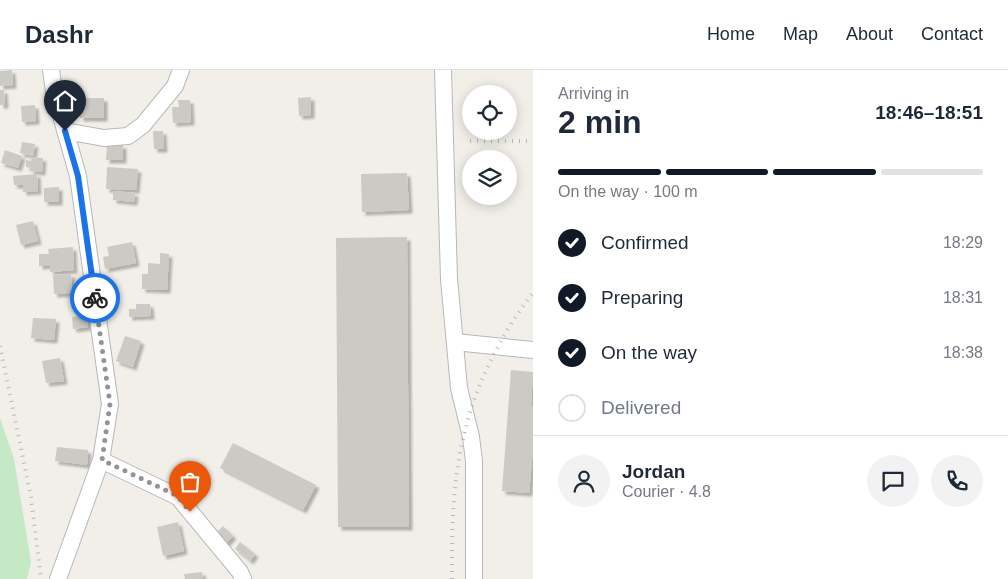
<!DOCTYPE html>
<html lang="en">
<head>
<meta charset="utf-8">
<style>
	:root { --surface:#fff; --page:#f2f2f3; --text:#1f2937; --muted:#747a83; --line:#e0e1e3; --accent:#111827 }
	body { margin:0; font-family:Helvetica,sans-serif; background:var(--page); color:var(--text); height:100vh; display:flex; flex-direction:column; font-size:19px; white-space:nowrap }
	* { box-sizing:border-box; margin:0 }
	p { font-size:16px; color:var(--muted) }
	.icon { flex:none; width:28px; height:28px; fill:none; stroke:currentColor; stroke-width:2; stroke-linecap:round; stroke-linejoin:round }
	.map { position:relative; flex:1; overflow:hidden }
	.panel { display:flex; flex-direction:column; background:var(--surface); width:475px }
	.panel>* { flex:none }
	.tools { position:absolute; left:462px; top:15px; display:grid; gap:10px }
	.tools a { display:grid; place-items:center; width:55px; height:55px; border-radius:50%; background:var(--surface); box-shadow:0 2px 12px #0003; font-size:25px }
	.pin { position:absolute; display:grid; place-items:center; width:42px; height:42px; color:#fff; margin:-51px -21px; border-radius:50% 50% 50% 0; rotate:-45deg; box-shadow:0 0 5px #0007 }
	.pin .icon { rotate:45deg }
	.courier { position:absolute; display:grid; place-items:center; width:50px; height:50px; margin:-25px; border:4px solid #1a73e8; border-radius:50%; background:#fff; color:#222; box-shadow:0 1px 6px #0007 }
	.overview em { font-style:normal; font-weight:700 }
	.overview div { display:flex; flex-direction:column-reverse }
	.overview { display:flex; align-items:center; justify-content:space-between; height:85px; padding:0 25px }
	h1 { font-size:32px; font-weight:700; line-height:38px }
	.bar { display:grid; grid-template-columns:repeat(4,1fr); gap:8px 5px; align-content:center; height:60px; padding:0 25px }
	.bar i { height:6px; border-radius:4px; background:var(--line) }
	.bar .on { background:var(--accent) }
	.bar p { grid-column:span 4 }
	.line { display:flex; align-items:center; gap:12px; padding:0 25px; border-top:1px solid var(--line) }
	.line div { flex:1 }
	.round { display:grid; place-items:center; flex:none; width:52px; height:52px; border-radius:26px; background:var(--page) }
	ol { padding:0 25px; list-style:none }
	li { display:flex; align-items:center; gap:15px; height:55px }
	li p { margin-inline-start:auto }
	li .icon { padding:5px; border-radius:50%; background:var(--accent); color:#fff; stroke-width:4 }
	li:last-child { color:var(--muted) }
	li i { width:28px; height:28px; border:2px solid var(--line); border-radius:50% }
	header { display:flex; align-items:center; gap:30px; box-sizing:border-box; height:70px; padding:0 25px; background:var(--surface); border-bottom:1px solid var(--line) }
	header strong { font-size:24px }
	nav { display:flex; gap:28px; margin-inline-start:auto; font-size:18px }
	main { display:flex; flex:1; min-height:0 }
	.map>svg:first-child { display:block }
	.green { fill:#c5e8c5 }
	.building { fill:#cccac5; filter:url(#shadow) }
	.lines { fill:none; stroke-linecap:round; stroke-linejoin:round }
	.minor-casing { stroke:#b5b8bc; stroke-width:18 }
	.minor { stroke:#fff; stroke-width:16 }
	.rail { stroke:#b6b7b8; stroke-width:4; stroke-dasharray:1 6; stroke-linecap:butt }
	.done { stroke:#929495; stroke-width:5; stroke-dasharray:0 9 }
	.route { stroke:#1a73e8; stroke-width:6 }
</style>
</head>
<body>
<header>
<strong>Dashr</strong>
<nav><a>Home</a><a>Map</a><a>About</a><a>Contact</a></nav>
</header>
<main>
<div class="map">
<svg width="533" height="509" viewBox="0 0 533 509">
	<defs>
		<filter id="shadow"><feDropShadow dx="3.5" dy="3.5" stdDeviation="1" flood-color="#0004"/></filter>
	</defs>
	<rect width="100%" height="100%" fill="#f1efe8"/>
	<path class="green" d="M0 348 14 389 31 492 27 509H0Z"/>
	<path class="building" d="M12 0 13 15 0 16V1Z
		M0 20H4L5 35H0Z
		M311 27V45L299 46 298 28Z
		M80 28H104V48H80Z
		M178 30H190L191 52 173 53 172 37H179Z
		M35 35 36 51 22 52 21 36Z
		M153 61H163L164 79H154Z
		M22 72 35 74 33 86 20 83Z
		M107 75H123V90H106Z
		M5 80 22 86 18 98 1 93Z
		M32 87 43 88 42 102 30 101 31 98 26 97V90L31 91Z
		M107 97 138 99 136 120 106 119Z
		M407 103 409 140 362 142 361 104Z
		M37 104 38 121 23 122V115H14L13 106Z
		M59 117V132H44V118Z
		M113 121 135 123 134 132 113 130Z
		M33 151 38 171 21 175 16 155Z
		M407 167 409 457H338L336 168Z
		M132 172 136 193 105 199 103 187 109 186 107 177Z
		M73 177 74 200 50 202V195L39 196V184H49L48 179Z
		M160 183 169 184 167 220 142 219V204H148V193L160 194Z
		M71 204 72 223 54 224 53 205Z
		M136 234H150L151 246 129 247V239H136Z
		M87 246 88 257 73 259 72 247Z
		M33 248 56 249 54 270 31 268Z
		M125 266 141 271 133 297 116 291Z
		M60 288 64 311 46 313 42 291Z
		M511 300 533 302 531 336H533V379L529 423 502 421Z
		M233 373 316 415 303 440 220 398Z
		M57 377 88 380 87 395 55 391Z
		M178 452 184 481 163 486 157 457Z
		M223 456 233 466 223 476 213 466Z
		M240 472 255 484 250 491 235 479Z
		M202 502 203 509H185L184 504Z"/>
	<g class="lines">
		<defs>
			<path id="minor" d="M51 0 54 21 78 106 110 334 101 390 58 509
				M443 0 449 209 459 318 471 367 474 391V509
				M65 61 104 68 128 66 143 55 175 16 181 0
				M455 272 533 280
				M101 390 178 427 240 502 243 509"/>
		</defs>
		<use href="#minor" class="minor-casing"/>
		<use href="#minor" class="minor"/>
		<path class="rail" d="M470 71H533
			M0 276 31 427 41 509
			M452 509C452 471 452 433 458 395 467 333 494 273 533 223"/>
	</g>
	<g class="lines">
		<path class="done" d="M95 228 110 334 102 390 178 426 190 442"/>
		<path class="route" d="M65 61 78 106 95 228"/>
	</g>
</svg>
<div class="tools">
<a><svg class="icon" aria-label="locate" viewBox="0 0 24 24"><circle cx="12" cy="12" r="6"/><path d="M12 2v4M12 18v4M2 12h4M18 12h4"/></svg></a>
<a><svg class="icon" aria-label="layers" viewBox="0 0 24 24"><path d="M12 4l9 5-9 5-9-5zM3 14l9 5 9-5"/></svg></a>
</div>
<div class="pin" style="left:190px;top:442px;background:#ea580c"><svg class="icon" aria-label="bag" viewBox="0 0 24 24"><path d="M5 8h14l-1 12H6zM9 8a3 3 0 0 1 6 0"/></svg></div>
<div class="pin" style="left:65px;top:61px;background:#1f2937"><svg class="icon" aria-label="home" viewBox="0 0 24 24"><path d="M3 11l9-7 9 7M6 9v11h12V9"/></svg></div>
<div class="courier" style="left:95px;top:228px"><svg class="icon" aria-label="bike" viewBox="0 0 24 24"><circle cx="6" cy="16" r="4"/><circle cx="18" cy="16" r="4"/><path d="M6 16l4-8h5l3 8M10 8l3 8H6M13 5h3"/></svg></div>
</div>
<section class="panel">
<div class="overview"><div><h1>2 min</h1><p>Arriving in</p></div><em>18:46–18:51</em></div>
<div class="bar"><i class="on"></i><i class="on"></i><i class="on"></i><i></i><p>On the way · 100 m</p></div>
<ol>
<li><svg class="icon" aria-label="check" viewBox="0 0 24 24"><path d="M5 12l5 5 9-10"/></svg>Confirmed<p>18:29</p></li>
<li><svg class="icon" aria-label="check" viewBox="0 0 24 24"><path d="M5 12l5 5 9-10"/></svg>Preparing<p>18:31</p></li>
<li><svg class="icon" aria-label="check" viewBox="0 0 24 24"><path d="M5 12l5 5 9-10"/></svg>On the way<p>18:38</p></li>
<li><i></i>Delivered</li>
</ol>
<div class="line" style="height:90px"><a class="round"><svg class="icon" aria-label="person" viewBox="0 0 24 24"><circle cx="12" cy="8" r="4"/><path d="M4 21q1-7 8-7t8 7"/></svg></a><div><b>Jordan</b><p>Courier · 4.8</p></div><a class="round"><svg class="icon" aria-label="chat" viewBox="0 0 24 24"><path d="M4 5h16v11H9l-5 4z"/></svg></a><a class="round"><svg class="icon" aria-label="phone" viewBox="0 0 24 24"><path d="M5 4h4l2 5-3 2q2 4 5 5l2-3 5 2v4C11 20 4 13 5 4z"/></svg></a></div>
</section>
</main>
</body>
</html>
